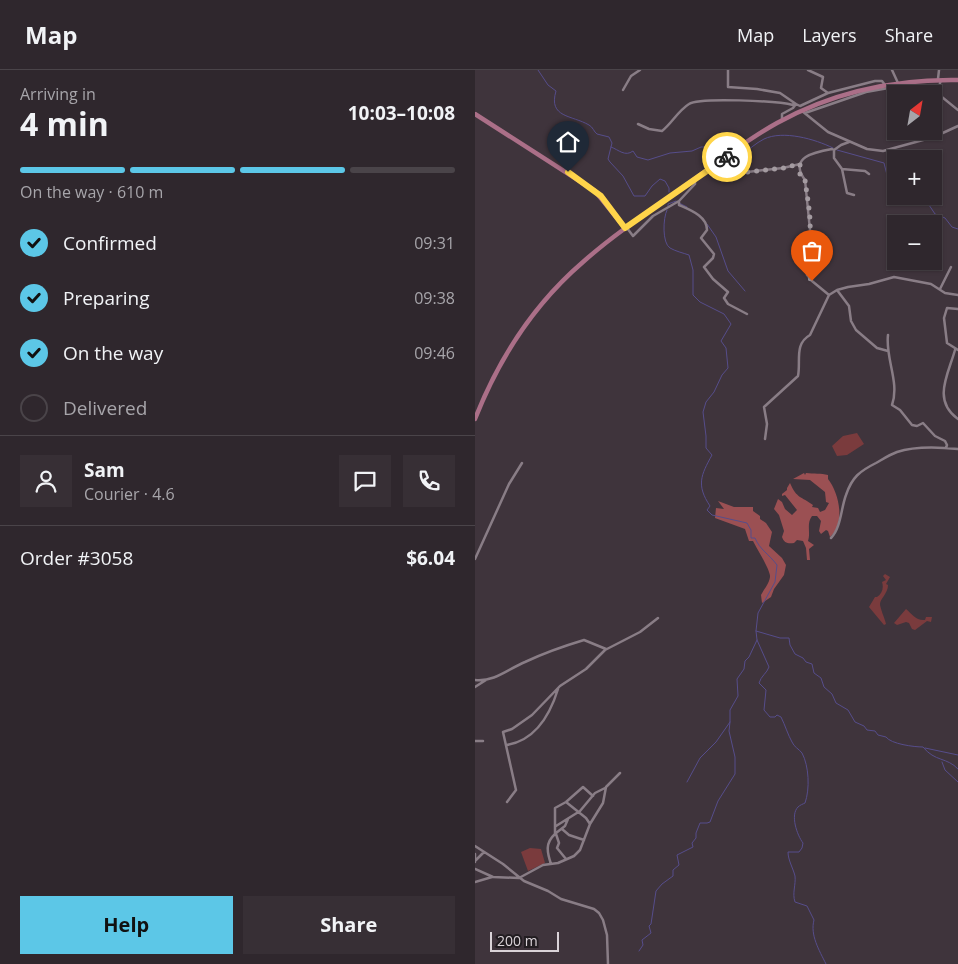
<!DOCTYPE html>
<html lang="en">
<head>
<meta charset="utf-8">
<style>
	:root { --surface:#2f272d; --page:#372f35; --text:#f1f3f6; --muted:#a7a5aa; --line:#4a4449; --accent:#5cc7e7 }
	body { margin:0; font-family:"Open Sans",sans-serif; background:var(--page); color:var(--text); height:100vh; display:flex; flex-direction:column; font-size:19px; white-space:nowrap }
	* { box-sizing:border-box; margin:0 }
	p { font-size:16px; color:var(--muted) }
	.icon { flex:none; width:28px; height:28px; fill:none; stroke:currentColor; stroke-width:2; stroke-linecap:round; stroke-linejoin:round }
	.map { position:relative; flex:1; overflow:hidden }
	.sheet { display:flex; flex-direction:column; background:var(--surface); width:475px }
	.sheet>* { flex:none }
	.needle { width:32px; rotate:31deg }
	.fabs { position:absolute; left:412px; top:15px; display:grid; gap:10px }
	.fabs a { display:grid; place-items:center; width:55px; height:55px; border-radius:0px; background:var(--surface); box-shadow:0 1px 4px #0004,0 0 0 1px var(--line); font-size:25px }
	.scale { position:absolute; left:15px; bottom:12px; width:69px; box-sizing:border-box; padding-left:5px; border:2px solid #dad3d8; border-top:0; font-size:14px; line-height:18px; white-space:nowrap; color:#dad3d8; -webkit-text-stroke:4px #221d21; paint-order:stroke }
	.pin { position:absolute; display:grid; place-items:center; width:42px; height:42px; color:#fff; margin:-51px -21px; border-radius:50% 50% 50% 0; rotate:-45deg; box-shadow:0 0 5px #0007 }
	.pin .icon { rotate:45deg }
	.courier { position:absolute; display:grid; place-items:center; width:50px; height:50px; margin:-25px; border:4px solid #ffd54a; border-radius:50%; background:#fff; color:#222; box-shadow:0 1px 6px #0007 }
	.overview em { font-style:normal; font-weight:700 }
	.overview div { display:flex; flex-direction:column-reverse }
	.overview { display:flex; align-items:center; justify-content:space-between; height:85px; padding:0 20px }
	h1 { font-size:32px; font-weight:700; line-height:38px }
	.bar { display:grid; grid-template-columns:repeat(4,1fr); gap:8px 5px; align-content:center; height:60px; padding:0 20px }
	.bar i { height:6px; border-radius:4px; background:var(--line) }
	.bar .on { background:var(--accent) }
	.bar p { grid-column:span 4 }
	.line { display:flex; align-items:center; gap:12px; padding:0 20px; border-top:1px solid var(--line) }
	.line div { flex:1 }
	.round { display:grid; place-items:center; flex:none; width:52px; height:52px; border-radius:0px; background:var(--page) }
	ol { padding:0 20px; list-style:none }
	li { display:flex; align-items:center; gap:15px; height:55px }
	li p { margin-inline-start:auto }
	li .icon { padding:5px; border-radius:50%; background:var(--accent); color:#111; stroke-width:4 }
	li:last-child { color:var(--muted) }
	li i { width:28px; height:28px; border:2px solid var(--line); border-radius:50% }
	.button { display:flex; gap:10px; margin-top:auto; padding:10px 20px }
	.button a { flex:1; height:58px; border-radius:0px; background:var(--accent); color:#111; font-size:20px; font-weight:700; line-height:58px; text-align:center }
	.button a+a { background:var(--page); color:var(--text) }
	header { display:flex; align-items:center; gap:30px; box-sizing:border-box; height:70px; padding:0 25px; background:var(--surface); border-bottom:1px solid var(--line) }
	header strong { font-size:24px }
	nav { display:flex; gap:28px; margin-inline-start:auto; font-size:18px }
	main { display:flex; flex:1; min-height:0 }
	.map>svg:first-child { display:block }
	.green { fill:#7a3b3d }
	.forest { fill:#9b5053 }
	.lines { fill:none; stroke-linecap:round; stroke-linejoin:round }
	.stream { stroke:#564d8b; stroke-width:1 }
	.street { stroke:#897d86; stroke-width:2.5 }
	.primary { stroke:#ab6f88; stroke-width:4.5 }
	.done { stroke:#a49ba1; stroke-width:5; stroke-dasharray:0 9 }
	.route { stroke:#ffd54a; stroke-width:6 }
</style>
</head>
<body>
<header>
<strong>Map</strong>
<nav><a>Map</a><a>Layers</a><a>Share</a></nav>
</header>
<main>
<section class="sheet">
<div class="overview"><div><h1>4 min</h1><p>Arriving in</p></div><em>10:03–10:08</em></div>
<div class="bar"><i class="on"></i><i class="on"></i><i class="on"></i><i></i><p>On the way · 610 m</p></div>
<ol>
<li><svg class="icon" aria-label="check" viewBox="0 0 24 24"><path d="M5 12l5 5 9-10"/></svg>Confirmed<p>09:31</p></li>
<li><svg class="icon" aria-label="check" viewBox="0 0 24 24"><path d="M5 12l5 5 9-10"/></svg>Preparing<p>09:38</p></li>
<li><svg class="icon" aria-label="check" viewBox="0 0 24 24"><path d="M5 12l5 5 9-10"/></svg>On the way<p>09:46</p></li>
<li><i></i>Delivered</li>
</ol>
<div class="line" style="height:90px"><a class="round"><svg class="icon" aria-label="person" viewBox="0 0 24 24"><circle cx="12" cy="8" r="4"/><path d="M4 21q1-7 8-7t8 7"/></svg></a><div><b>Sam</b><p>Courier · 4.6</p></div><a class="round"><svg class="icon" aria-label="chat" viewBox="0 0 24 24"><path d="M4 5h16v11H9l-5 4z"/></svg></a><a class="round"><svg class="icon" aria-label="phone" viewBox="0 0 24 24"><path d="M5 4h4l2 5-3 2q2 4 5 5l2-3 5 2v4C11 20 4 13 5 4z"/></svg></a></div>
<div class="line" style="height:65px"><div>Order #3058</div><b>$6.04</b></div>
<div class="button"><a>Help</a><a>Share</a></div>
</section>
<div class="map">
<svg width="483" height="894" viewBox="0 0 483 894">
	<rect width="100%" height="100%" fill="#3f343c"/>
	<path class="green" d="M382 363 389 374 372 385 362 386 357 376 368 366Z
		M410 504 415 507 411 514 413 515C413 523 405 529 405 534 405 538 410 549 411 554L409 555 394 537 400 527H402C407 524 409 518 407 512L411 510 408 506Z
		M431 539C437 544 441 551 450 550L451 547H457L456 552 452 551 440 560 437 559 434 553 431 552 422 555 419 553Z
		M55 778 66 779 70 793 53 801 46 782Z"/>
	<path class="forest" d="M329 403 330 405 331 403C339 404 346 403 353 405V409C364 423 371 453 355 467L353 461 351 460 346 464 344 461 346 451 342 446H337C331 454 336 462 333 471L339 475 334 479 335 490H332L331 478 328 471 322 470 319 473C313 474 309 473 307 467L309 461 304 445 299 439 303 429 307 432 310 439 317 445 322 440 310 425 307 426V424L312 420V418L315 413C322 429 326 426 338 435L337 437 343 438 345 442 350 440 354 433 351 432 350 422 335 410 318 409Z
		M243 431 259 437H278V441L285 446V449L291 453 297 462 294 476 307 488 311 495 309 505 299 519 296 527 287 533 286 525C289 519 294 514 295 507 296 501 282 479 278 471H274L270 459 240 448 241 438 249 439Z"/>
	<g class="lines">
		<path class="stream" d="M63 0 73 15 81 21C73 48 97 45 114 55 118 57 119 62 122 64 126 65 130 66 134 67L137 73 133 89 135 92 148 106 159 126H170L177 116 185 109 190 111 194 118V122
			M136 77C144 80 150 87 158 81L162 87 173 90 195 83 217 81 226 77H230L250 69 258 77
			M362 80 409 93 412 105 415 108 414 112 421 118
			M262 83 266 86C273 80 281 73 289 69 308 60 340 69 358 78
			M436 126 454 135 460 144 470 148 477 157 483 159
			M204 133 212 137
			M193 136V134L201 131
			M192 140C188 148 187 173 195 178 200 181 208 183 214 185L218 200V225L225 232 249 244 256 254 246 271 251 278 253 298 247 305 239 322 231 332 228 342 231 366V378L237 385C226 405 221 415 235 436L232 440 237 445 272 453 276 460V468H280C285 480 294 484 302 495L300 512 283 543 281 561 282 570 294 597C292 603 286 606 284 613L291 620 289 640 295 647H300L302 645 306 647C310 655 313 665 317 672 319 677 324 679 327 683 334 696 335 719 330 733 328 734 325 735 323 737 315 745 322 765 328 773L327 778 324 782H313C313 790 318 798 320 806 321 815 317 823 320 832L332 836 339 850C335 865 344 880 351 894
			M232 154 241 167 253 201 270 221
			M281 561 305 568H314L315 575 320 584 328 588 331 592 337 594 339 603 346 608 349 617 357 624 361 633 373 640 380 652 389 656 392 660 400 661 403 665 411 667C416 674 439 677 448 677 460 692 472 687 483 699
			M450 678 483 685
			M467 692 470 700 483 712
			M212 712 225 688 241 672 255 652V640L263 626 262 609 269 599 270 591 274 587 282 570
			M164 881 168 875 167 870 176 863 174 856 176 854 181 821 187 814 198 806V800L204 795 202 785 218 777 217 773 221 768V763L225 753H232L235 752 243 731 260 704V687L254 661 255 652"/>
		<path class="street" d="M253 0V17L282 19 305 23 321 34 318 38 307 44V50
			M333 0 348 7 346 18 353 23
			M417 0 423 13
			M463 9 464 0
			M466 10 462 23 483 40
			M148 20 156 6 165 0
			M321 34 325 36 353 23 400 11H407L410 15
			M327 41 353 62 392 79 408 81 459 67 483 56
			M330 43 391 22 419 17 420 14
			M163 54 174 59 187 61C197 53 203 41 214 34 224 27 303 31 318 35L319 33
			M359 80V88L367 99 372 123 379 125
			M251 86 253 88H257L262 92 264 97 272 102 308 98 325 94
			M367 99 390 101 394 104
			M220 109V114L204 131V135C215 140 232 146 232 160L226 168 239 184 238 188 229 197 238 209 253 222 249 228 253 234 272 244
			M152 158 158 166 178 146 204 131
			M465 219 476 197
			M362 220 374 236 376 251 381 260 402 278 413 281
			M354 225 337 211 332 205 331 188 335 160 330 110C313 87 340 82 357 79L359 80 366 75 374 72
			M483 239 472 238 469 248 472 273 483 280
			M413 265C410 288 425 312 417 335L425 340 437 355 442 356 448 353 460 366 470 371 472 375 471 378
			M480 280C473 305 457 330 483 349
			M290 369 292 354 289 337 323 306C326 291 319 274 335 265L354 225 362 220 373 217 394 214 419 207 456 214 470 223 483 225
			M356 468C366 458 366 438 371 425 377 407 385 401 401 393 408 389 414 385 422 382 440 376 464 377 483 379
			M0 489 34 414 47 393
			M0 610C20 612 33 599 50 592 69 583 89 576 109 570L131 579
			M0 617 11 610
			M0 671H8
			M32 675C61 670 75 645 83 619
			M32 732 41 720 28 662 37 659 57 645 85 616 111 599 130 580 165 562 183 548
			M91 732 111 748 115 754
			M81 756 105 741 120 723 130 718
			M87 759 94 765 109 770
			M81 763 90 756 93 749
			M81 764 84 773 82 778 91 789
			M0 776 28 794 49 811 73 821 86 829 119 839 124 843 128 850 132 865 133 894
			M0 784V792
			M1 790 9 782
			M76 794C72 782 70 773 80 764V738L91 732 108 717 118 726
			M0 799 18 807 44 808 68 795 83 793 99 786 105 780 115 754 128 733 131 717 145 703
			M0 812 17 807"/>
		<path class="primary" d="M0 44 120 121 150 158
			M0 349C24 288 58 235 108 192 137 166 170 144 202 122 234 99 266 73 302 53 358 22 419 9 483 10"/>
	</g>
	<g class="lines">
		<path class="done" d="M252 87 257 88 262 92 264 97 272 102 308 98 325 94V104L330 110C332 126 336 145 335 161 335 178 325 196 337 211"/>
		<path class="route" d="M93 102 126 126 150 158 252 87"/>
	</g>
</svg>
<div class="fabs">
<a><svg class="needle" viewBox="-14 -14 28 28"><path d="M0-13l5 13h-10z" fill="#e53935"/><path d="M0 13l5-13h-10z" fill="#a7a5aa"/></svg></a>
<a>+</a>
<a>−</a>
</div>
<div class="scale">200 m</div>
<div class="pin" style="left:337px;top:211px;background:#ea580c"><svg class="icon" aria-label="bag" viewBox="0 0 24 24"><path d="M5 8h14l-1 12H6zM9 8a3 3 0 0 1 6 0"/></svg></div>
<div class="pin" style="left:93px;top:102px;background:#1f2937"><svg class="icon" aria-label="home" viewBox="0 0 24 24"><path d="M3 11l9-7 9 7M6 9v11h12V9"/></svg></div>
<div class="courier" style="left:252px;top:87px"><svg class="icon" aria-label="bike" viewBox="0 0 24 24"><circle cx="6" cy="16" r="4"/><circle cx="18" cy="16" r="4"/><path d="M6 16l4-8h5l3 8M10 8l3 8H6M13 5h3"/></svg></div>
</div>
</main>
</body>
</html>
